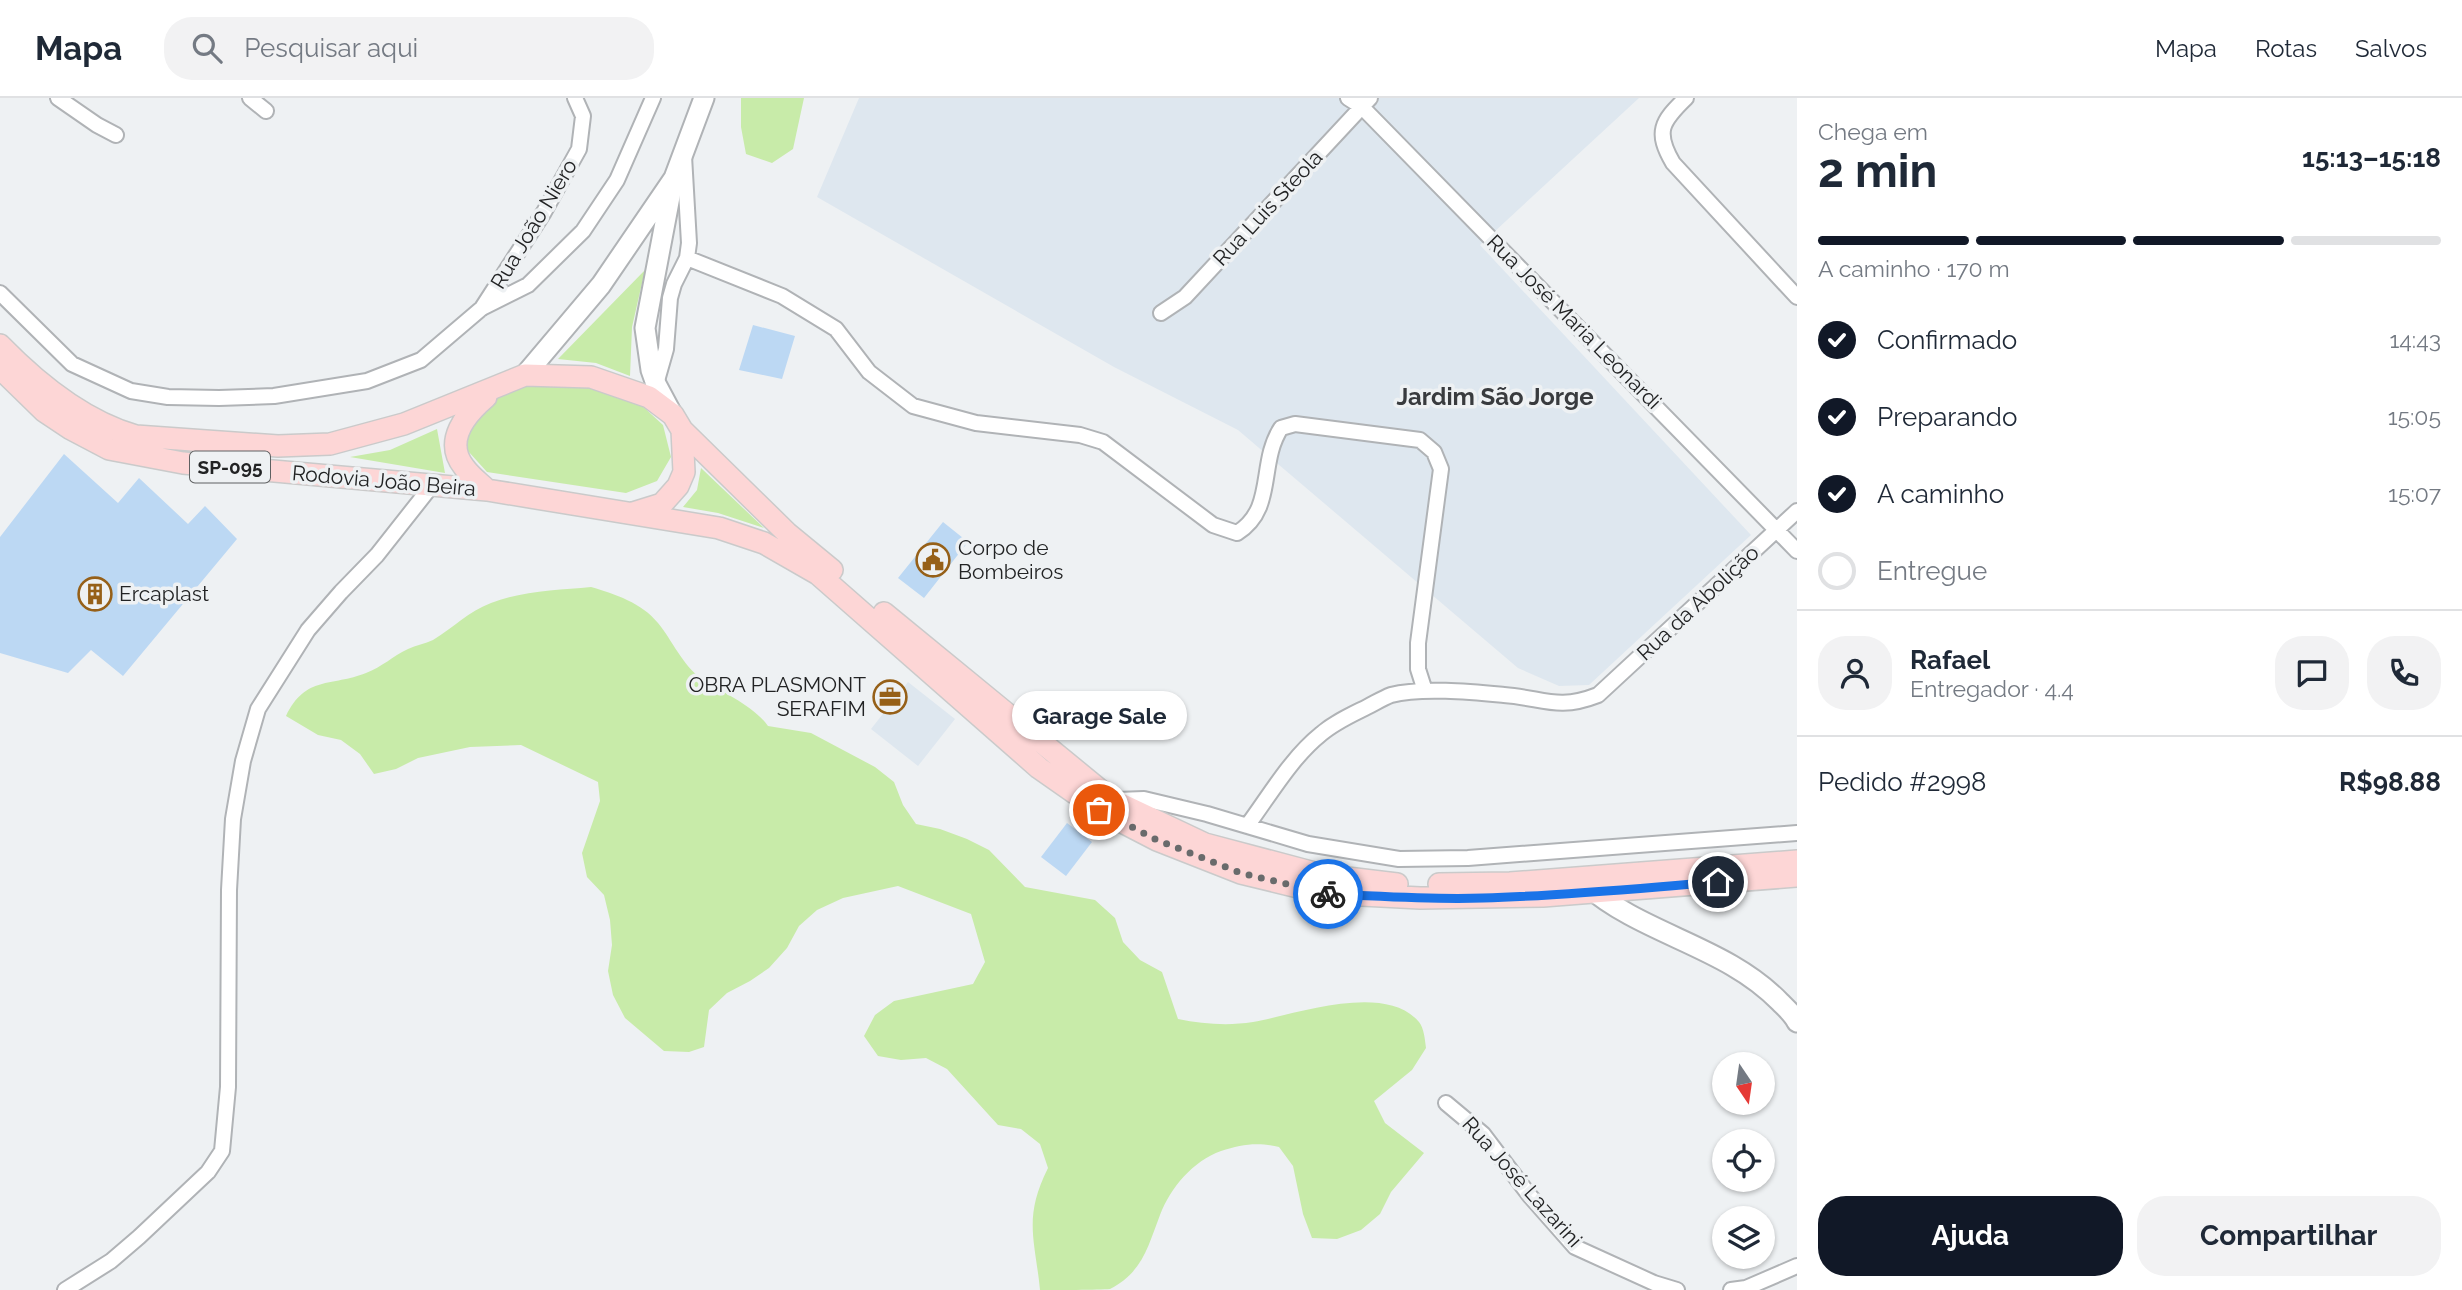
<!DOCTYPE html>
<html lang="pt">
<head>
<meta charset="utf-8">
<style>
	:root { --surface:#fff; --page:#f2f2f3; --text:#1f2937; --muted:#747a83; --line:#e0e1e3; --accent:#111827 }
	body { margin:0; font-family:Raleway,sans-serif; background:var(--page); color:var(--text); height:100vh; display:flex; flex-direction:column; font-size:26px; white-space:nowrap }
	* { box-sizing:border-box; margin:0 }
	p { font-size:23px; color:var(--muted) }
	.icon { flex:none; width:38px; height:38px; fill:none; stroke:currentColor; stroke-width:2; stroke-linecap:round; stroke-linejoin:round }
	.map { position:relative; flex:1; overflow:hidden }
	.side { display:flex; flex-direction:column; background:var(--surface); width:665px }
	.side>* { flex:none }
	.needle { width:46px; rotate:167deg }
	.buttons { position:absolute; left:1712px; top:954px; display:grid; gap:14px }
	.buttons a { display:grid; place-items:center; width:63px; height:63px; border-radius:50%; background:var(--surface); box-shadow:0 2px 5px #0004; font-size:35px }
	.pin { position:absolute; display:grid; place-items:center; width:60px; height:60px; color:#fff; margin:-30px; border:4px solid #fff; border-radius:50%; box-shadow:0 2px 7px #0007 }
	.courier { position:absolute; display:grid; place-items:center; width:70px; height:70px; margin:-35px; border:5px solid #1a73e8; border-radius:50%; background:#fff; color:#222; box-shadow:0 2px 9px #0007 }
	.bubble { position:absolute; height:49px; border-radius:24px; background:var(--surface); box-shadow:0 2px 5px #0004; font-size:23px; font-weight:700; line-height:49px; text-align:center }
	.overview em { font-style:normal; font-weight:700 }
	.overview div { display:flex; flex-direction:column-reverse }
	.overview { display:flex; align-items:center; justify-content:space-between; height:119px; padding:0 21px }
	h1 { font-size:46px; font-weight:700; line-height:52px }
	.bar { display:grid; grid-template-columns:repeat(4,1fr); gap:10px 7px; align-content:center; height:84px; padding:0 21px }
	.bar i { height:9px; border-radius:5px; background:var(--line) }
	.bar .current { background:var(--accent) }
	.bar p { grid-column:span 4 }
	.line { display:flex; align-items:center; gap:18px; padding:0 21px; border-top:2px solid var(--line) }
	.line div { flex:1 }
	.round { display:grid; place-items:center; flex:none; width:74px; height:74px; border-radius:28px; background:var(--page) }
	ol { padding:0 21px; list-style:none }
	li { display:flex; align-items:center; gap:21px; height:77px }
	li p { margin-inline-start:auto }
	li .icon { padding:7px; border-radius:50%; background:var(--accent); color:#fff; stroke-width:4 }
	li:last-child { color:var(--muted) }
	li i { width:38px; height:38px; border:4px solid var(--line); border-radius:50% }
	.cta { display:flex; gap:14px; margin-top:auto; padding:14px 21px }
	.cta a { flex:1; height:80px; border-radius:28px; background:var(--accent); color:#fff; font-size:28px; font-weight:700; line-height:80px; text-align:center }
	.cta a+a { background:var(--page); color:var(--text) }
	header { display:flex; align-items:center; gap:42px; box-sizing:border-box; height:98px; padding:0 35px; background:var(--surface); border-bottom:2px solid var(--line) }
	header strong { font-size:33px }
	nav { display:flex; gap:38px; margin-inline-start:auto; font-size:24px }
	.search { width:490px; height:63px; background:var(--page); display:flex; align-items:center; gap:18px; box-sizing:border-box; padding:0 24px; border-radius:28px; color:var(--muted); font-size:26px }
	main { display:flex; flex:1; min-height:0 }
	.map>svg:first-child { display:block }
	.built { fill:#dee7ef }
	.green { fill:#c8eba9 }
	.building { fill:#bcd8f3 }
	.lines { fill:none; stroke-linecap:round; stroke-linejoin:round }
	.street-casing { stroke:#b0b3b6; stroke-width:18 }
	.secondary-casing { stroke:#b0b3b6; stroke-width:23 }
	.primary-casing { stroke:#cacaca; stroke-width:24 }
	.street { stroke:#fff; stroke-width:14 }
	.secondary { stroke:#fff; stroke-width:19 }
	.primary { stroke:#fdd6d6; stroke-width:21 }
	.done { stroke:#696b6c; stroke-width:7; stroke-dasharray:0 12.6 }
	.route { stroke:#1a73e8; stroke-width:9 }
	.labels { text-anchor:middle; stroke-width:7; stroke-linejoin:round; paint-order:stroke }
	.shield { fill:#eef1f3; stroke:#5f6162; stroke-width:2 }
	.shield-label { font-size:19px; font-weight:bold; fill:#222324 }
	.street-label { font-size:21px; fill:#222324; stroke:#eef1f3 }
	.poi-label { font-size:21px; fill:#222324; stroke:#eef1f3; text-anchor:start }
	.quarter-label { font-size:24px; font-weight:bold; fill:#393b3e; stroke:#eef1f3 }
</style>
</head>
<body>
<header>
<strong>Mapa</strong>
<div class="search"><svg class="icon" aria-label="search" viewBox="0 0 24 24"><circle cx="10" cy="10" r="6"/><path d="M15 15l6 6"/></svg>Pesquisar aqui</div>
<nav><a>Mapa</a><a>Rotas</a><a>Salvos</a></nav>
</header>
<main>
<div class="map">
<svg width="1797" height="1192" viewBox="0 0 1797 1192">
	<rect width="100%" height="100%" fill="#eef1f3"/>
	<path class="built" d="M859 0H1639L1480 147 1751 437 1589 587 1559 588 1518 570 1238 332 1114 269 817 99Z
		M908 584 955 621 918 668 871 631Z"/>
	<path class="green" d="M741 0H804L793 51 772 65 746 56 741 29Z
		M645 172 632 229 630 278 596 265 558 261Z
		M539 283 593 284 638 304 663 327 671 359 657 383 626 395 487 374 468 353 462 328 476 306Z
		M437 331 445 375 350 359 390 352Z
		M701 370 764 430 718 415 683 409 697 392Z
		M591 489C615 496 642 505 658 525 672 542 683 568 702 581 722 594 754 608 768 628L811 635 875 669 894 684 903 707 916 726 940 731 967 741 989 752 1025 789 1095 802 1115 820 1123 844 1140 862 1162 874 1178 921C1203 926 1228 928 1253 924 1297 916 1385 884 1419 924 1424 930 1425 942 1426 950L1412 972 1374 1003 1385 1025 1424 1055 1391 1094 1380 1116 1361 1132 1337 1141 1312 1140 1303 1116 1293 1068 1279 1049C1258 1044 1242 1046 1221 1053 1193 1063 1171 1089 1160 1117 1148 1148 1143 1174 1110 1191 1100 1192 1054 1192 1040 1192 1035 1141 1023 1120 1048 1070L1040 1046 1021 1031 998 1027 947 971 926 960 901 962 878 958 864 938 875 917 894 903 973 886 985 864 971 816 898 788 843 800 817 812 799 828 787 850 769 870 750 883 727 895 709 912 704 949 689 954 664 953 625 920 613 897 608 873 612 847 610 822 604 797 587 779 582 755 600 703 598 684 521 647 470 649 418 660 396 671 374 676 360 656 341 642 318 637 286 618C306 577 331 589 366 575 382 569 393 558 408 551 416 547 425 546 433 542 453 530 469 513 491 505 522 493 559 492 591 489Z"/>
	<path class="building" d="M753 227 795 238 782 281 739 272Z
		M64 356 118 405 139 380 188 426 205 408 237 441 123 578 91 552 68 575 0 555V439Z
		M943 424 968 444 924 500 898 480Z
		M1067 725 1092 744 1066 778 1041 759Z"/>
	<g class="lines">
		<defs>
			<path id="street" d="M58 0 97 27 116 37
				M250 0 266 13
				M1348 0 1362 9 1797 453
				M1686 0C1661 24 1655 34 1673 65L1797 199
				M684 58 689 145 687 160 782 198 836 231 869 274 913 308 976 325 1080 337 1103 344 1213 427 1237 435C1276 411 1258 365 1281 330L1295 326 1420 342 1434 354 1441 371 1418 545V571L1425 593
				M0 195 72 266 131 293 168 299 219 300 274 298 367 283 421 262 482 210 528 187 583 133 617 82 653 0
				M482 210 544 114 579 51 583 18 575 0
				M1161 215 1185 199 1370 0
				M656 286 666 251 670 200 674 186 687 160
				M1117 702 1144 701 1207 716 1308 746 1399 761 1468 760 1797 735
				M1247 728C1270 697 1291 660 1321 636 1335 624 1351 617 1367 609 1375 605 1383 600 1391 597 1421 589 1472 594 1504 597 1544 600 1557 613 1598 597L1797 413
				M1446 1005 1483 1036 1530 1098 1575 1149 1654 1185 1677 1192
				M65 1192 111 1163 139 1139 208 1074 222 1053 228 989 229 792 233 721 243 663 258 611 308 532 341 494 377 457 433 386
				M1731 1192 1746 1190 1797 1168"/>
			<path id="secondary" d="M525 277 601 187 674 80 704 0
				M672 316 656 286 651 272 645 230 672 88
				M1586 787C1643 837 1726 848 1780 904 1786 910 1793 916 1797 924"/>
			<path id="primary" d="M0 247C38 286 83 323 136 338L278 348 330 346 404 326 525 277 591 279 649 299 673 317 682 332 684 374 678 388 662 406 633 415
				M0 270 44 313 71 331 109 351 183 365 487 392 719 430 764 445 818 476 1039 670 1099 712 1157 742 1241 775 1323 795 1420 800 1543 798 1797 778
				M486 299C466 316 443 343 464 369 470 378 480 385 487 392
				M682 332 787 435 832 472
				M884 515 1112 702 1205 746 1322 777 1397 786
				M1439 786 1510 785 1797 763"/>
		</defs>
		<use href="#street" class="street-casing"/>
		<use href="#secondary" class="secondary-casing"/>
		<use href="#primary" class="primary-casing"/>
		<use href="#street" class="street"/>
		<use href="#secondary" class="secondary"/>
		<use href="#primary" class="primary"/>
	</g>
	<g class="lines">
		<path class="done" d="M1099 712 1157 742 1241 775 1328 796"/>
		<path class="route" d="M1328 796C1380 798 1431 802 1483 800 1561 798 1640 790 1718 784"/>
	</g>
	<defs>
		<symbol id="civic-ring" viewBox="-11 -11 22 22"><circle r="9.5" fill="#eef1f3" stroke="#966018" stroke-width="1.5"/><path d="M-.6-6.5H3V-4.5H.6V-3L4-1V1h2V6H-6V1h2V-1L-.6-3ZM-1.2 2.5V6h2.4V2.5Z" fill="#966018"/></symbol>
		<symbol id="building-ring" viewBox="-11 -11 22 22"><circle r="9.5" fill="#eef1f3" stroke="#966018" stroke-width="1.5"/><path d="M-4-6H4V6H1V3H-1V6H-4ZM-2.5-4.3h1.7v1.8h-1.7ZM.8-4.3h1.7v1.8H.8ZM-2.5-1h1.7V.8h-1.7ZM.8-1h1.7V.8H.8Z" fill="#966018"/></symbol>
		<symbol id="office-ring" viewBox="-11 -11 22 22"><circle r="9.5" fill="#eef1f3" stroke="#966018" stroke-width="1.5"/><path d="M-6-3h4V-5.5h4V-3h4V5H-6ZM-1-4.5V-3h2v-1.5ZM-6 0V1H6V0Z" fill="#966018"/></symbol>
	</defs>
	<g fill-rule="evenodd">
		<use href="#civic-ring" x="914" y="443" width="38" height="38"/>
		<use href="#building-ring" x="76" y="477" width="38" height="38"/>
		<use href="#office-ring" x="871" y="580" width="38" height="38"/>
	</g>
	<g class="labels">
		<rect class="shield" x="190" y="353.5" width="80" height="31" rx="5"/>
		<g class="shield-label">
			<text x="230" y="376">SP-095</text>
		</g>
		<g class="street-label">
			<text transform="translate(1268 110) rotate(-47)" y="7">Rua Luis Steola</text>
			<text transform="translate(534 126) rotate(-59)" y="7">Rua João Niero</text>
			<text transform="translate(1574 224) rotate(45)" y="7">Rua José Maria Leonardi</text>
			<text transform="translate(384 383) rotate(5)" y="7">Rodovia João Beira</text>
			<text transform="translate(1698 505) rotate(-43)" y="7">Rua da Abolição</text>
			<text transform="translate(1522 1084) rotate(48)" y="7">Rua José Lazarini</text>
		</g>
		<g class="poi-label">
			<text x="958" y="457">Corpo de<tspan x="958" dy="24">Bombeiros</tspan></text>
			<text x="119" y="503">Ercaplast</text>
			<text x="866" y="594" text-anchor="end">OBRA PLASMONT<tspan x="866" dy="24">SERAFIM</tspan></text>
		</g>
		<g class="quarter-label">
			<text x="1495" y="307">Jardim São Jorge</text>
		</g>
	</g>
</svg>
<div class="buttons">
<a><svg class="needle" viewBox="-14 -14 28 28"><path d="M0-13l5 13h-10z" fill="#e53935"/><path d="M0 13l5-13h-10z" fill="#747a83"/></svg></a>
<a><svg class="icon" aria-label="locate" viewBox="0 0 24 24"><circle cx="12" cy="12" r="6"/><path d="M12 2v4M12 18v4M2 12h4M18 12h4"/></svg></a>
<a><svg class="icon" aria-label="layers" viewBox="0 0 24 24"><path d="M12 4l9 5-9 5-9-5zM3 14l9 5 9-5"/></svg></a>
</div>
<div class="pin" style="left:1099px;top:712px;background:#ea580c"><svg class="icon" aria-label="bag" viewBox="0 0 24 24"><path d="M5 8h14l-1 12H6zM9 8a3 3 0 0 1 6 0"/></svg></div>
<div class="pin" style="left:1718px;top:784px;background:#1f2937"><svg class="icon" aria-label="home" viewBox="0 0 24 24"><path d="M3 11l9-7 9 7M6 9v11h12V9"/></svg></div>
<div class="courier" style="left:1328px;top:796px"><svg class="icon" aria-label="bike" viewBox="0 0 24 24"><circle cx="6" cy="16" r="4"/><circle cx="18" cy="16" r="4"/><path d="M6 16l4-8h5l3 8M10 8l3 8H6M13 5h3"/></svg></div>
<div class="bubble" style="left:1012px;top:593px;width:175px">Garage Sale</div>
</div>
<section class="side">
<div class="overview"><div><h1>2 min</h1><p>Chega em</p></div><em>15:13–15:18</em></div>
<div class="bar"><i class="current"></i><i class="current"></i><i class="current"></i><i></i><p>A caminho · 170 m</p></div>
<ol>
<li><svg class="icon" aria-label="check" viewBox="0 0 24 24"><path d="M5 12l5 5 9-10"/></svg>Confirmado<p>14:43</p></li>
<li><svg class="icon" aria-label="check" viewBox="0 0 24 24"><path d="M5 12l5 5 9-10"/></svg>Preparando<p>15:05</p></li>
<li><svg class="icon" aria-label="check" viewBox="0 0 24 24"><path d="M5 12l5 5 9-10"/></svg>A caminho<p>15:07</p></li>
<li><i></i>Entregue</li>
</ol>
<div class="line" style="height:126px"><a class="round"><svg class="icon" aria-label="person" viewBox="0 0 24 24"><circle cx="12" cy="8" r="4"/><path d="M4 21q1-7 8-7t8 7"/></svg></a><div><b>Rafael</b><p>Entregador · 4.4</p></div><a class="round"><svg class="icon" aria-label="chat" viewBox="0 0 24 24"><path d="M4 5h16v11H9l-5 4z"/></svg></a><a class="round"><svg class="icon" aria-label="phone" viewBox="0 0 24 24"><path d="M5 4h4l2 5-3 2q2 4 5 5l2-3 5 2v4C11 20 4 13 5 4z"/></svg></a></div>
<div class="line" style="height:91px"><div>Pedido #2998</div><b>R$98.88</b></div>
<div class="cta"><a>Ajuda</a><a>Compartilhar</a></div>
</section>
</main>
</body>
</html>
